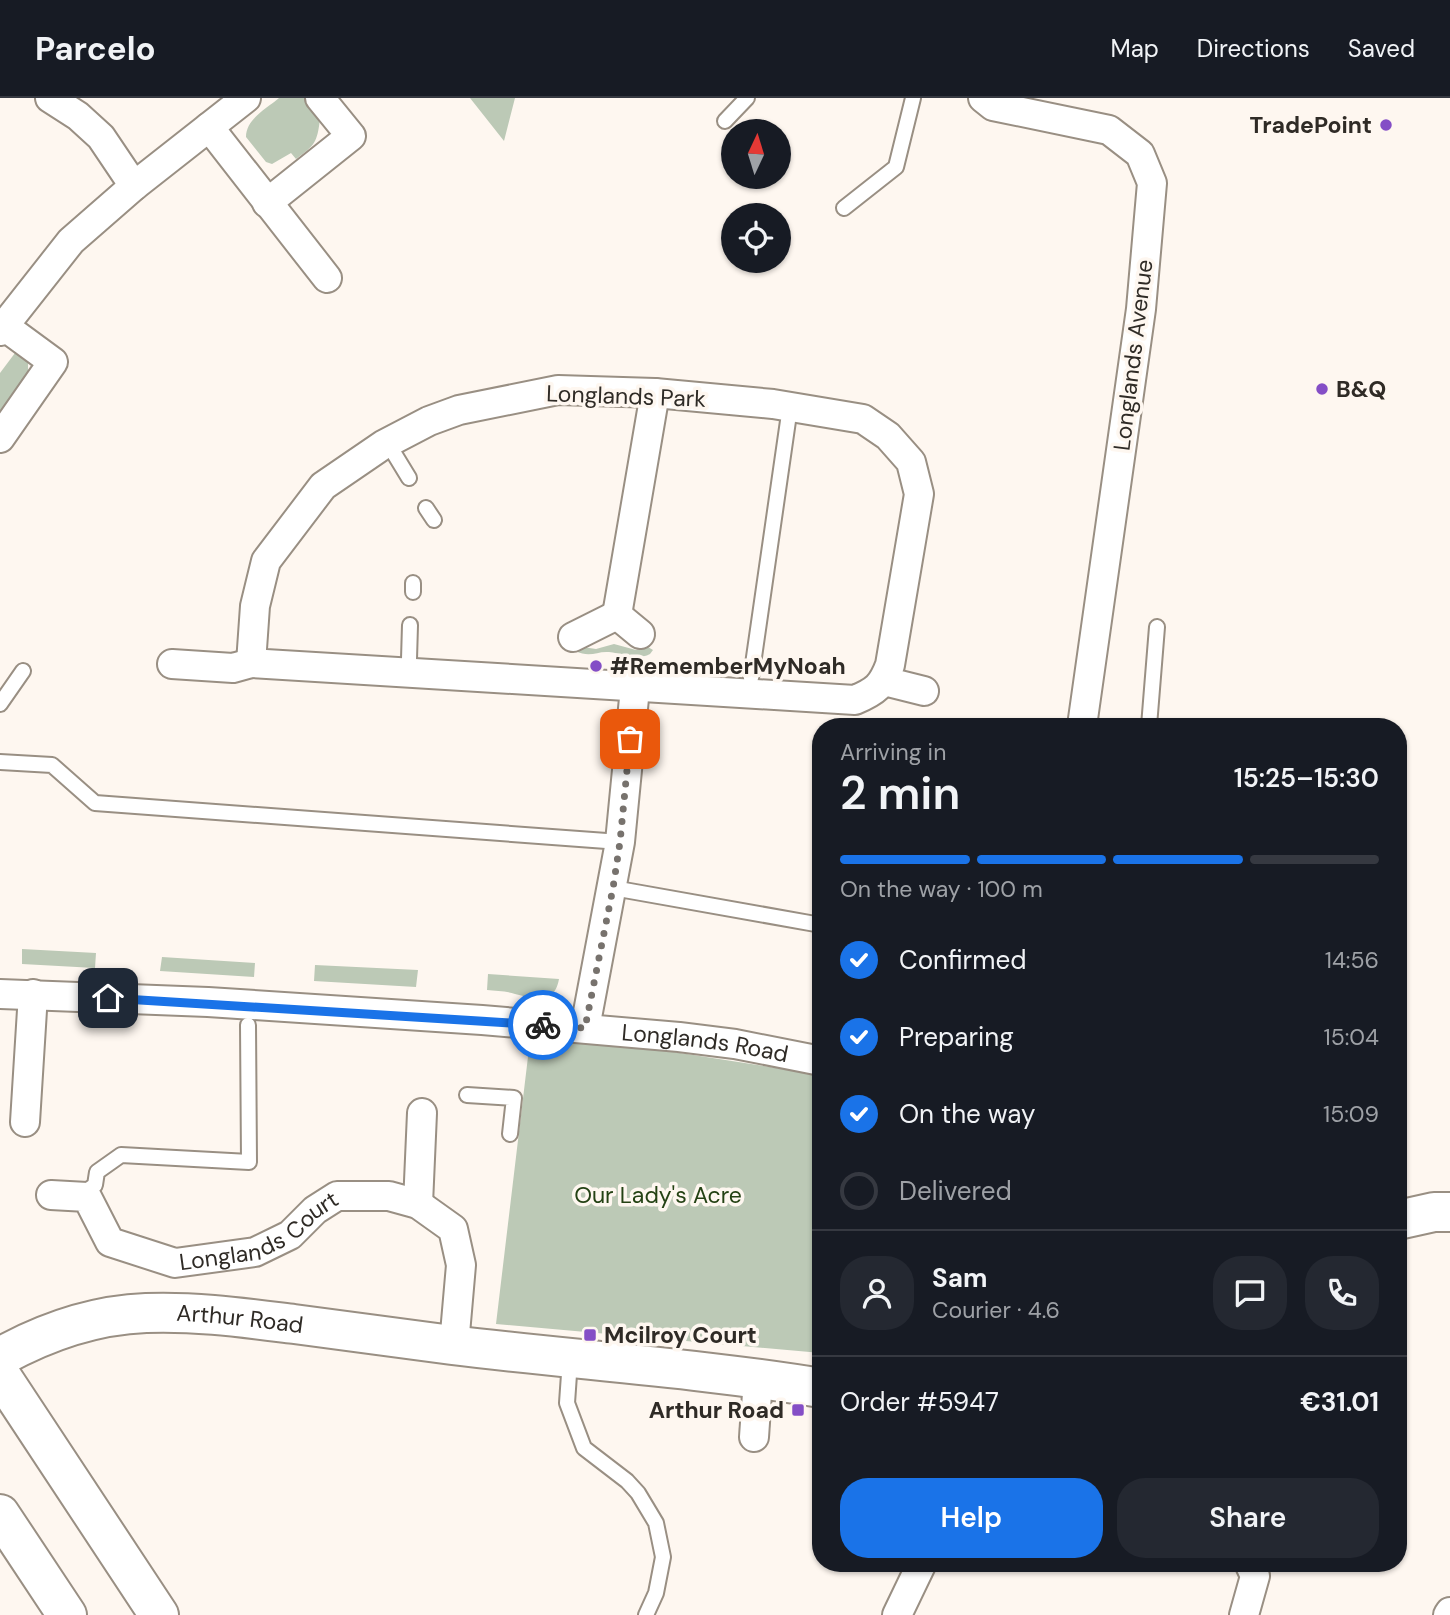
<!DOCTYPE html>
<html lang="en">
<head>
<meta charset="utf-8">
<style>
	:root { --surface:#171b24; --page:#242831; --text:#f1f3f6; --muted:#9ea1a6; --line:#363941; --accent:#1a73e8 }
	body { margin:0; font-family:"DM Sans",sans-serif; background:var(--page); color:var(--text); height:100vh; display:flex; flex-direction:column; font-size:26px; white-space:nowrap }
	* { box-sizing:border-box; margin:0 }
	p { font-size:23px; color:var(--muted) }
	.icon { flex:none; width:38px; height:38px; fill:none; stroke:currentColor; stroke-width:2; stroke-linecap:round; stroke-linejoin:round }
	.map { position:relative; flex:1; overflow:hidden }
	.details { position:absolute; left:812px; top:620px; width:595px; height:854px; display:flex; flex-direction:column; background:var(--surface); border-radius:28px; box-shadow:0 2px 5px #0004 }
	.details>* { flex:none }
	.needle { width:46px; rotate:4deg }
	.fabs { position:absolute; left:721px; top:21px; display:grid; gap:14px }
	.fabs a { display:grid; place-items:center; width:70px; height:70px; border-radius:50%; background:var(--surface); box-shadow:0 2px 5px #0004; font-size:35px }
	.pin { position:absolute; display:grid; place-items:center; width:60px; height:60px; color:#fff; margin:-30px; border-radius:14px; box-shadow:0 4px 10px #0006 }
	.courier { position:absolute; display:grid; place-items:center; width:70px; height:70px; margin:-35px; border:5px solid #1a73e8; border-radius:50%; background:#fff; color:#222; box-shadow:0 2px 9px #0007 }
	.summary em { font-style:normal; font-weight:600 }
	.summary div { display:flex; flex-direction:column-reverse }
	.summary { display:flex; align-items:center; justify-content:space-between; height:119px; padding:0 28px }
	h1 { font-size:46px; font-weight:600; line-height:52px }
	.bar { display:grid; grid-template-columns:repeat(4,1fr); gap:10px 7px; align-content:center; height:84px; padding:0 28px }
	.bar i { height:9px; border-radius:5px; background:var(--line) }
	.bar .selected { background:var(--accent) }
	.bar p { grid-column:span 4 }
	.line { display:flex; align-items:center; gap:18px; padding:0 28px; border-top:2px solid var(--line) }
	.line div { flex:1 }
	.round { display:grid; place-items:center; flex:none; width:74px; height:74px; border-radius:28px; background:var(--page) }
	ol { padding:0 28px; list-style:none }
	li { display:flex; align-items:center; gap:21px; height:77px }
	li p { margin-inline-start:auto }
	li .icon { padding:7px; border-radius:50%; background:var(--accent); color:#fff; stroke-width:4 }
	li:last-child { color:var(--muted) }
	li i { width:38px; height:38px; border:4px solid var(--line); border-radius:50% }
	.primary-button { display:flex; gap:14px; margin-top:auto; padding:14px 28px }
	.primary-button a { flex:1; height:80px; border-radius:28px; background:var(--accent); color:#fff; font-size:28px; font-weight:600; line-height:80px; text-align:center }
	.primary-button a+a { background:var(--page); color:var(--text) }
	header { display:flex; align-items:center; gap:42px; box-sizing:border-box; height:98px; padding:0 35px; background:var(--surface); border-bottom:2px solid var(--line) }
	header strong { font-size:33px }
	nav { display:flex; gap:38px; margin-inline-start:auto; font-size:24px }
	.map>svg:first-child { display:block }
	.green { fill:#bcc9b6 }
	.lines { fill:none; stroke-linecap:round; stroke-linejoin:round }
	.lane-casing { stroke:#998f83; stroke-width:18 }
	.street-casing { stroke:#998f83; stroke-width:32 }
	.secondary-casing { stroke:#998f83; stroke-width:42 }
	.highway-casing { stroke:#998f83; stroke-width:42 }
	.lane { stroke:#fff; stroke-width:14 }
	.street { stroke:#fff; stroke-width:28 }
	.secondary { stroke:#fff; stroke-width:38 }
	.highway { stroke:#fff; stroke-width:38 }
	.done { stroke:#77726d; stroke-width:7; stroke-dasharray:0 12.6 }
	.route { stroke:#1a73e8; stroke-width:9 }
	.poi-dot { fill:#844ec6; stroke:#fef7f0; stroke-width:2.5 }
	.labels { text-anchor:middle; stroke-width:7; stroke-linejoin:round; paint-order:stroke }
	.poi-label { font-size:23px; font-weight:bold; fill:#2f2b26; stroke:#fef7f0; text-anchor:start }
	.street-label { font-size:23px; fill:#2f2b26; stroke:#fef7f0 }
	.park-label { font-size:23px; fill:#244214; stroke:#fef7f0 }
</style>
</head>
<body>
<header>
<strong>Parcelo</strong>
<nav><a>Map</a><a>Directions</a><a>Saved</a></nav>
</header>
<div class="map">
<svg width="1450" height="1517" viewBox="0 0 1450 1517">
	<rect width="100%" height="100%" fill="#fef7f0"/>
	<path class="green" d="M279 0H306L320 21C317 45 315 47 296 61L291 55 272 66 266 64 246 39C246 21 266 11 279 0Z
		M470 0H515L504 43Z
		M15 255 28 264V273L0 315V275Z
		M614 546 636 552 648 549 653 552 650 556C637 563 624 556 609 554 596 553 591 560 575 553L576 548 596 551Z
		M22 851 96 855 95 870 22 866Z
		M162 859 255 865 254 879 160 873Z
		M315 867 418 872 416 889 314 883Z
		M488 876 559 881C554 909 533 900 515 896 507 893 496 893 487 892Z
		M530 942 607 947 674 954 821 977V1001L813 1058 821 1060V1255L496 1226Z"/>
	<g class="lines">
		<defs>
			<path id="lane" d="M725 23 747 0
				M844 110 896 69 913 0
				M395 357 409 380
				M426 410 434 422
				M413 494V485
				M409 561 410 527
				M751 580 790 309
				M0 606 23 573
				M1149 628 1157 529
				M0 664 52 667 95 705 620 744
				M613 790 821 827
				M467 997 514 1000 510 1036
				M88 1092 95 1087 97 1074 121 1057 249 1064 248 927
				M570 1262 567 1305 584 1350 627 1383 638 1395 656 1425 663 1459 656 1495 646 1517"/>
			<g id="street">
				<path d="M50 0 78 18 101 39 134 88"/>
				<path d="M983 0 993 8 1109 32 1140 56 1152 85 1141 211 1082 628"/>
				<path d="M209 29 327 180"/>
				<path d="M267 105 351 38 320 0"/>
				<path d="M0 233 71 143 134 88 246 0"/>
				<path d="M558 292 655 295 773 306 863 321 888 338 911 364 919 396 890 567C882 588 876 593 855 602L251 565 255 508 266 463 323 388 383 347 429 323 459 312Z"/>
				<path d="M0 340 53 264 4 228"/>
				<path d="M617 517 655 295"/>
				<path d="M573 539 617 517 640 536"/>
				<path d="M172 566 233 570 251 565"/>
				<path d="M884 583 924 593"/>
				<path id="s1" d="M0 896 208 904 482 922 679 939 735 946 821 963"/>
				<path d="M585 930 620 744 635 590"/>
				<path d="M25 1024 33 896"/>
				<path id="s2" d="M51 1097 87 1099 110 1144 175 1165 255 1154 290 1137 315 1112 337 1098H389L418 1106 453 1131 461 1167 454 1247"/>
				<path d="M418 1106 422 1015"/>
				<path d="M754 1339 758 1281"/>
				<path d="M897 1517 922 1465"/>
				<path d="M1244 1517 1255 1478 1249 1465"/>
				<path d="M1448 1517 1450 1514"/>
			</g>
			<g id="secondary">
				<path d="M1398 1122 1434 1114H1450"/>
				<path id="s3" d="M0 1259C45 1234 94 1217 146 1215 195 1213 245 1220 294 1226 347 1233 399 1240 452 1247 575 1262 698 1270 821 1290"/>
			</g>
			<path id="highway" d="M0 1276 159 1517
				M0 1416 67 1517"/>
		</defs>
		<use href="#lane" class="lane-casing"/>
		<use href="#street" class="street-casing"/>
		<use href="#secondary" class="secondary-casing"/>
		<use href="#highway" class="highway-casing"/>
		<use href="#lane" class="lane"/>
		<use href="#street" class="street"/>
		<use href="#secondary" class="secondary"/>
		<use href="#highway" class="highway"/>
	</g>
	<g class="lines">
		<path class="done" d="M543 927 585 930 613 790 620 744 630 641"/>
		<path class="route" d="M108 900 543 927"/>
	</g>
	<g class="poi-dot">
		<circle cx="1386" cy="27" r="7"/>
		<circle cx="1322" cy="291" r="7"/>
		<circle cx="596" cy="568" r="7"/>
		<rect x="583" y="1230" width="14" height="14" rx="3.5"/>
		<rect x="791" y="1305" width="14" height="14" rx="3.5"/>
	</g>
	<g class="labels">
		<g class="poi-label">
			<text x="1372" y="35" text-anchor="end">TradePoint</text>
			<text x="1336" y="299">B&amp;Q</text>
			<text x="610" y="576">#RememberMyNoah</text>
			<text x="604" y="1245">Mcilroy Court</text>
			<text x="784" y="1320" text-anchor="end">Arthur Road</text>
		</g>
		<g class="street-label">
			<text transform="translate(1133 257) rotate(-83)" y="8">Longlands Avenue</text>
			<text transform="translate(626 298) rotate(2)" y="8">Longlands Park</text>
			<text dy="8" stroke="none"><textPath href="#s1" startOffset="707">Longlands Road</textPath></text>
			<text dy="8" stroke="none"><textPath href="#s2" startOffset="247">Longlands Court</textPath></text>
			<text dy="8" stroke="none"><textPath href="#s3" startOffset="248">Arthur Road</textPath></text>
		</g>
		<g class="park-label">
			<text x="658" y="1105">Our Lady's Acre</text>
		</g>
	</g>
</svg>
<div class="fabs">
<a><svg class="needle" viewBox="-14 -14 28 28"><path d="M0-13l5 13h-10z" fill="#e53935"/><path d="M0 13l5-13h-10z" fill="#9ea1a6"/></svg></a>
<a><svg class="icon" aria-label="locate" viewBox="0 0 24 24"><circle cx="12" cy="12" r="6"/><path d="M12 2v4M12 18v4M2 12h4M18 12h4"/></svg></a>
</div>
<div class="pin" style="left:630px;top:641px;background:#ea580c"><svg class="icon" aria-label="bag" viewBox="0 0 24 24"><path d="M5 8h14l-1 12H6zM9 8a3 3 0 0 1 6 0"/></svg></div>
<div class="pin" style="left:108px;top:900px;background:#1f2937"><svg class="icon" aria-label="home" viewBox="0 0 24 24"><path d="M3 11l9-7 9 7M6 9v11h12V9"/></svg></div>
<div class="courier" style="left:543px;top:927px"><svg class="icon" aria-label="bike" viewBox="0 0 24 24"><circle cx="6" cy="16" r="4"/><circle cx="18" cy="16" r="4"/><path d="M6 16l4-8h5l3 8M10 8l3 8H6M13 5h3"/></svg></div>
<section class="details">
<div class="summary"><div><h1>2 min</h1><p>Arriving in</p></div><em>15:25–15:30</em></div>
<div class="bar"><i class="selected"></i><i class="selected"></i><i class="selected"></i><i></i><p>On the way · 100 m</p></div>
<ol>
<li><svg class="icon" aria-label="check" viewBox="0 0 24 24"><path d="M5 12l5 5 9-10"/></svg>Confirmed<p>14:56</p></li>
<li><svg class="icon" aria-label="check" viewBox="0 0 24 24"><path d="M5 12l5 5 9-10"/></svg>Preparing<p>15:04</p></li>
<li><svg class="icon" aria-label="check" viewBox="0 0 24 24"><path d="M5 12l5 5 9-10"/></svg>On the way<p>15:09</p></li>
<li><i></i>Delivered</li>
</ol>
<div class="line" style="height:126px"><a class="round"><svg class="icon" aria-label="person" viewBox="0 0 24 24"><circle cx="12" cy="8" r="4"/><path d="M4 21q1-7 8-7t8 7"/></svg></a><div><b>Sam</b><p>Courier · 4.6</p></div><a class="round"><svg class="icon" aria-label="chat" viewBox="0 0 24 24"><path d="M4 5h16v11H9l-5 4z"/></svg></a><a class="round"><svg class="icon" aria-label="phone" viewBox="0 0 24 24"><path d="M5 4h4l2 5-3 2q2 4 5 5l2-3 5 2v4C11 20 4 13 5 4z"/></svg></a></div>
<div class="line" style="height:91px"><div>Order #5947</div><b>€31.01</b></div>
<div class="primary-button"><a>Help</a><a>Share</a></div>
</section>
</div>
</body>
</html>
